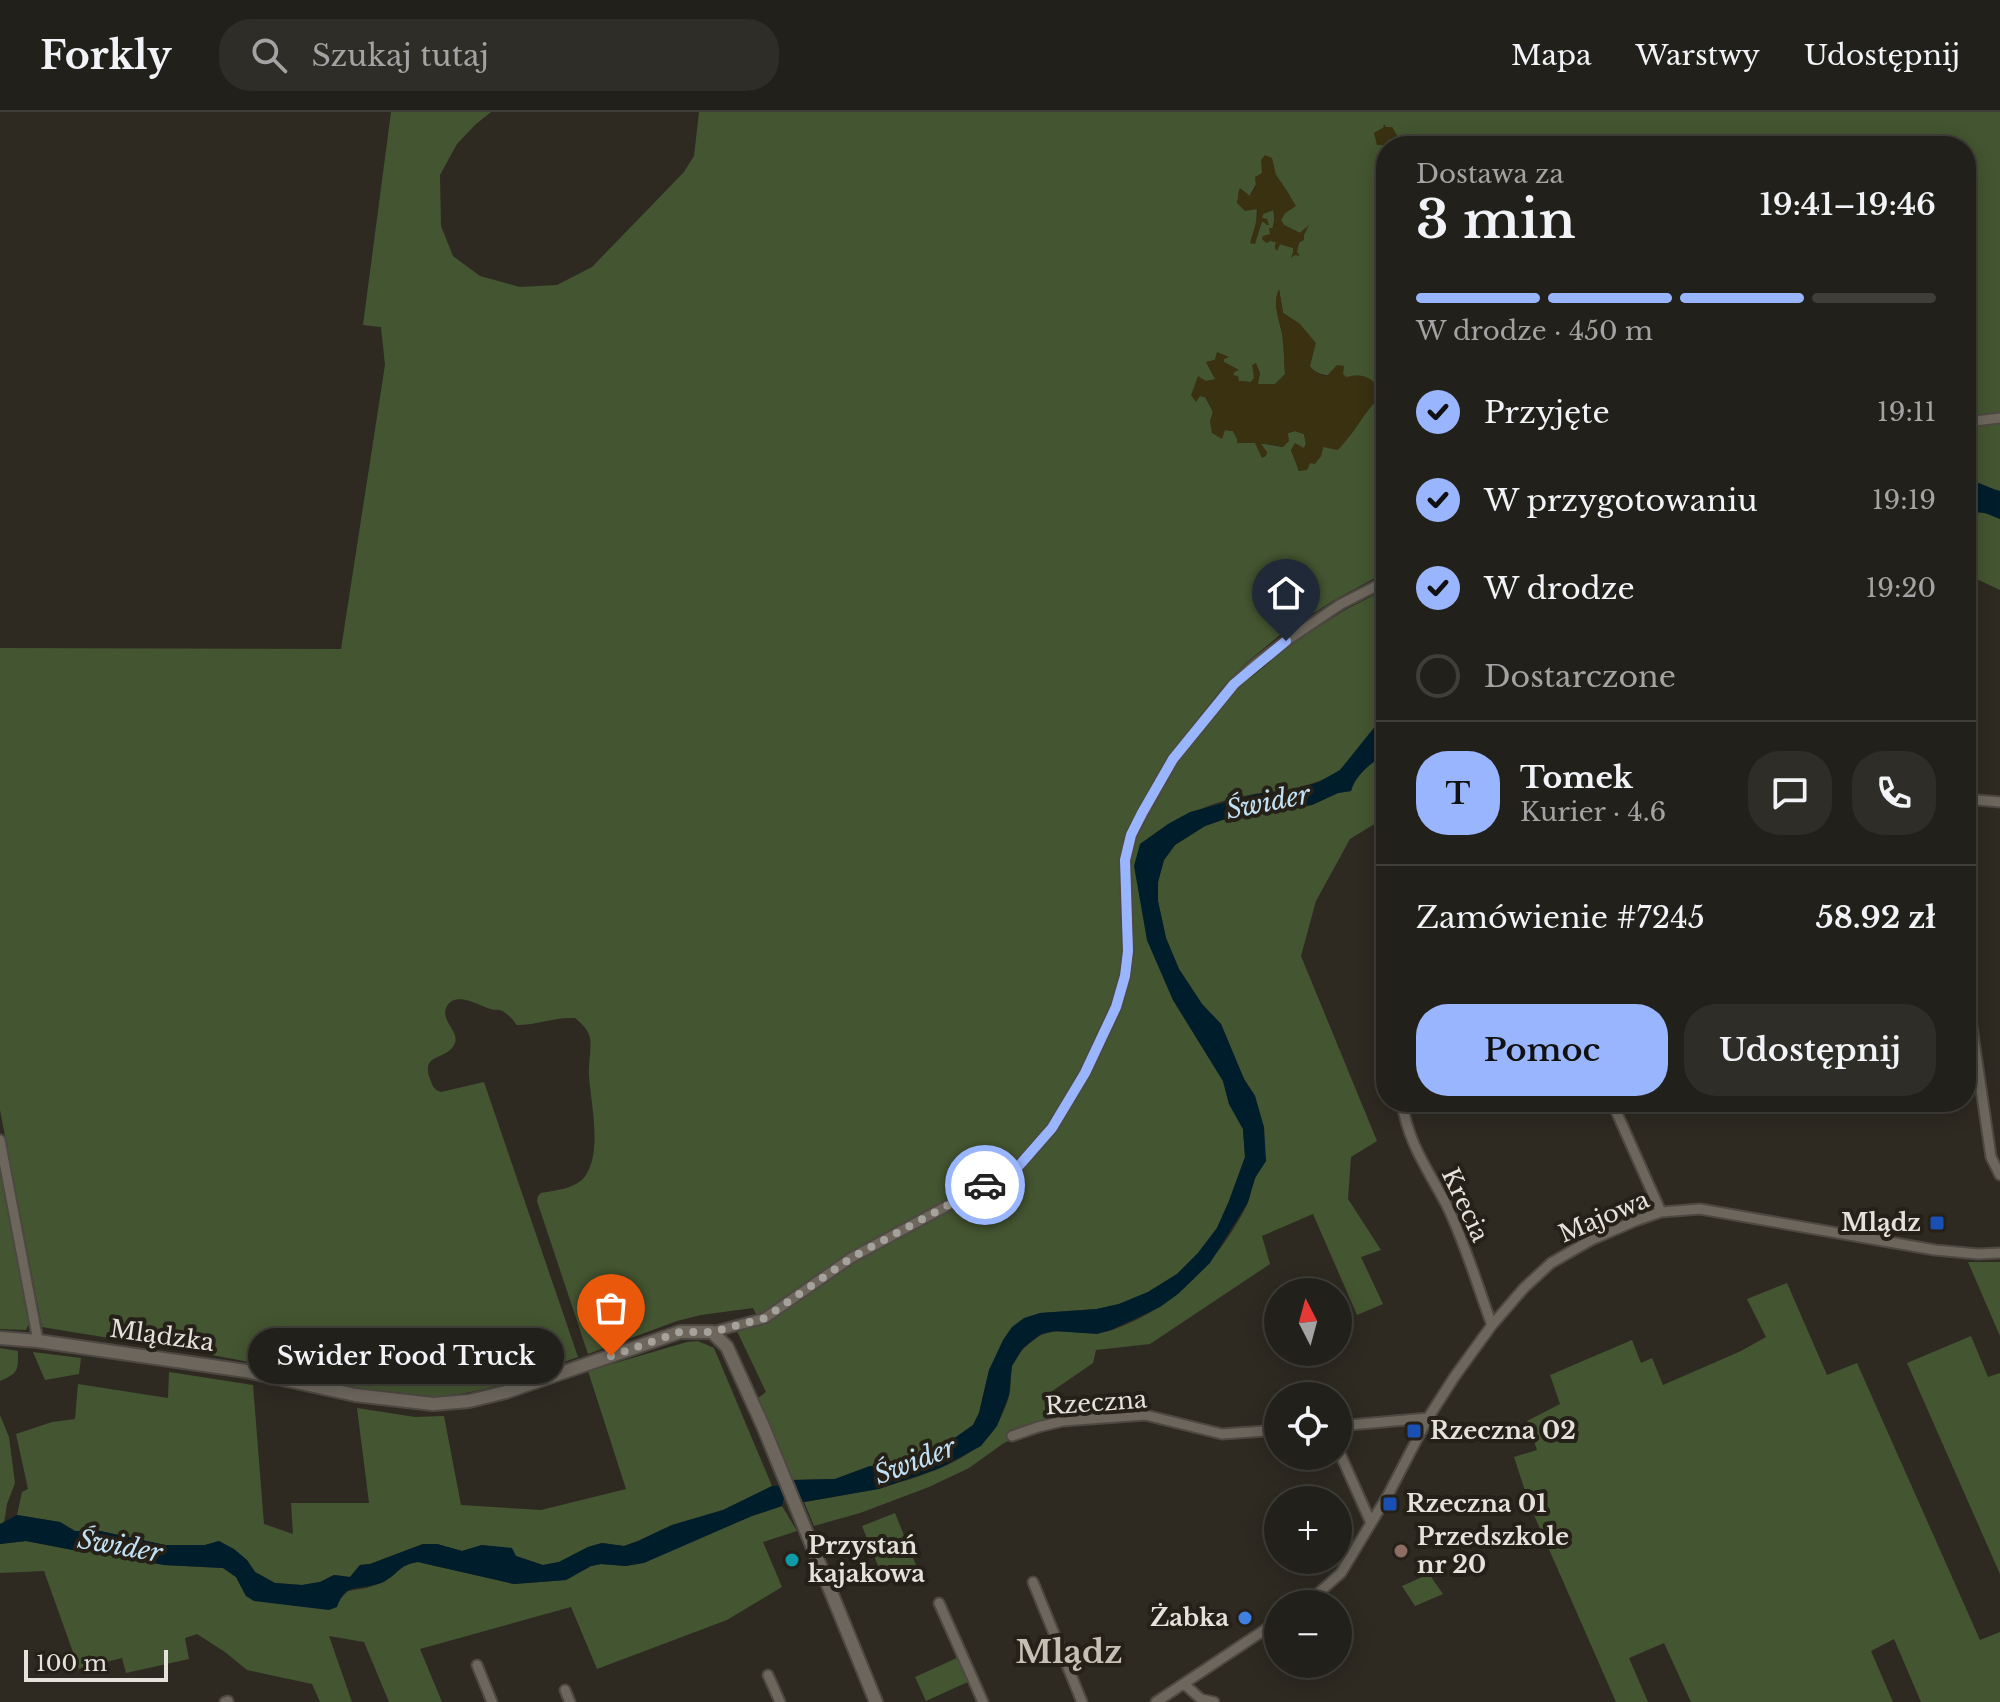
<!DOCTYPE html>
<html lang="pl">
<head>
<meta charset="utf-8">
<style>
	:root { --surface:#22201a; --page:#2e2d27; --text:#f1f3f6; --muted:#a2a3a2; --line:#3f3e39; --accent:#99b5fd }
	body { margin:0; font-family:"Libre Baskerville",serif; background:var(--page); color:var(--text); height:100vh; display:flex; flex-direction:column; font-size:30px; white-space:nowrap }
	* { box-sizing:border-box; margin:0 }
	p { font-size:26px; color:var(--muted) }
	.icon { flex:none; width:44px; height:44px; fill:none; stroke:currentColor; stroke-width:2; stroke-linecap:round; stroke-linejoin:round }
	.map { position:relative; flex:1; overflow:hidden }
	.sheet { position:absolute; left:1376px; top:24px; width:600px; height:976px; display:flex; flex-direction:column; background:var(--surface); border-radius:32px; box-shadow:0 4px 20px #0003,0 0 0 2px var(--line) }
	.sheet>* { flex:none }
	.needle { width:52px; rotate:354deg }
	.fabs { position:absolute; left:1264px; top:1166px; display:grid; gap:16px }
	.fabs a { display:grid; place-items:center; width:88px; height:88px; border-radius:50%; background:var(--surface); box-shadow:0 4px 20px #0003,0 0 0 2px var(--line); font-size:40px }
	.scale { position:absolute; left:24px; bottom:20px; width:144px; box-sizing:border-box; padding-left:8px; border:4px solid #e5e2dc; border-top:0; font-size:22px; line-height:28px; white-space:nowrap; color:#e5e2dc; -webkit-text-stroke:6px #252018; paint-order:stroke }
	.pin { position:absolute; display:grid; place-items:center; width:68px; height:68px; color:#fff; margin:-82px -34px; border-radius:50% 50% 50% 0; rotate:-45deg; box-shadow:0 0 8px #0007 }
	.pin .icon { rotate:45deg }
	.courier { position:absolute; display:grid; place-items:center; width:80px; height:80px; margin:-40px; border:6px solid #99b5fd; border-radius:50%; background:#fff; color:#222; box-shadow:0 2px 10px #0007 }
	.bubble { position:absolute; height:56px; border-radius:28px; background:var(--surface); box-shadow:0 4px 20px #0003,0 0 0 2px var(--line); font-size:26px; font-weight:600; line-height:56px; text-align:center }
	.summary em { font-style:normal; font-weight:600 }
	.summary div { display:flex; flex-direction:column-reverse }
	.summary { display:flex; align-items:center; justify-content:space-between; height:136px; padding:0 40px }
	h1 { font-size:52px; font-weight:600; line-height:60px }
	.bar { display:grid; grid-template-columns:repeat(4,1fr); gap:12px 8px; align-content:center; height:96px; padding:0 40px }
	.bar i { height:10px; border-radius:6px; background:var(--line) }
	.bar .selected { background:var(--accent) }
	.bar p { grid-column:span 4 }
	.line { display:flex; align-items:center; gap:20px; padding:0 40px; border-top:2px solid var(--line) }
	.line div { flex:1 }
	.round { display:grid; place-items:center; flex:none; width:84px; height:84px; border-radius:32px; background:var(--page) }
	ol { padding:0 40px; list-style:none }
	li { display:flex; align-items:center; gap:24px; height:88px }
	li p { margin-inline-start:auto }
	li .icon { padding:8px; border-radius:50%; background:var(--accent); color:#111; stroke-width:4 }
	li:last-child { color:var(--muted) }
	li i { width:44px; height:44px; border:4px solid var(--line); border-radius:50% }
	.cta { display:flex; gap:16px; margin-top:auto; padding:16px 40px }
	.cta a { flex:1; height:92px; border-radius:32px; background:var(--accent); color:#111; font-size:32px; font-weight:600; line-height:92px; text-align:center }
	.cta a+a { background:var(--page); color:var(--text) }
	header { display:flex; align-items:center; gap:48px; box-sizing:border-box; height:112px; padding:0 40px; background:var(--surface); border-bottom:2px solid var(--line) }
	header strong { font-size:38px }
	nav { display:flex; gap:44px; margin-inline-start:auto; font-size:28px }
	.search { width:560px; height:72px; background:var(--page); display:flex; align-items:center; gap:20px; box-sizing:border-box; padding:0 28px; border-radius:32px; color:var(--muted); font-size:30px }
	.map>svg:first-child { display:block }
	.green { fill:#445531; fill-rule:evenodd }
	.sand { fill:#3a3111 }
	.water { fill:#001d2c }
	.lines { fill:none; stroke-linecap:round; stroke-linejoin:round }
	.minor-casing { stroke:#4d4841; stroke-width:13 }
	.tertiary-casing { stroke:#4d4841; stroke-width:16 }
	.minor { stroke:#6c665d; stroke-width:9 }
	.tertiary { stroke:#6c665d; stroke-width:12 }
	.done { stroke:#a5a29b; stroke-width:8; stroke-dasharray:0 14.4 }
	.route { stroke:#99b5fd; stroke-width:10 }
	.transit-dot { fill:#1a4fb4; stroke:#252018; stroke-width:3 }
	.education-dot { fill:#8d6e63; stroke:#252018; stroke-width:3 }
	.culture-dot { fill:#0f9aa8; stroke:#252018; stroke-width:3 }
	.shop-dot { fill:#3f7fe0; stroke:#252018; stroke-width:3 }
	.labels { text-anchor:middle; stroke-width:8; stroke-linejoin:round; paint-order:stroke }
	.street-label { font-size:24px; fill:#e5e2dc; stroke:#252018 }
	.poi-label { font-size:24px; font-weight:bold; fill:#e5e2dc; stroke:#252018; text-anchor:start }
	.water-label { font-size:26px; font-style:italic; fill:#c2e1f5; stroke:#252018 }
	.district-label { font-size:32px; font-weight:bold; fill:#c5bfb4; stroke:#252018 }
</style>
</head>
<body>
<header>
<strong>Forkly</strong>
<div class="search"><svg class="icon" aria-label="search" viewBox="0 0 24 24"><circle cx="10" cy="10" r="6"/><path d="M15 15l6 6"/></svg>Szukaj tutaj</div>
<nav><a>Mapa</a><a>Warstwy</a><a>Udostępnij</a></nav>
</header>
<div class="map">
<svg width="2000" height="1590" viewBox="0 0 2000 1590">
	<rect width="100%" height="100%" fill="#2e2a22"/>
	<path class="green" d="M391 0H491L476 12 457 32 440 63 441 114 453 144 480 164 520 175 557 173 592 155 684 60 694 44 699 0H2000V303L1966 308V34H1425L1410 26 1397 24 1392 15 1383 16 1374 21 1386 34V47L1378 51 1379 57 1382 54 1386 58V270L1376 272 1346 266 1343 262C1329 264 1320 265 1309 254L1313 242 1300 212 1283 201 1279 178 1276 194 1283 225 1285 262 1275 272H1257L1260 261 1255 251 1254 266 1251 270 1239 269 1233 264 1234 260 1238 258 1224 250V247L1228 245 1217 241 1215 248 1206 250 1216 268 1206 269 1200 284 1205 285 1213 300 1210 310 1224 318 1233 319 1237 327 1282 335 1288 321 1295 319 1304 322 1306 332 1304 336 1291 338 1299 359 1321 344 1323 335C1348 336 1355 315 1367 299 1372 291 1379 286 1386 280V460L1331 490 1280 523 1246 551 1223 575 1169 643 1125 722 1120 747 1124 838 1120 862 1111 892 1081 959 1049 1013 1015 1051 848 1143 762 1202 757 1204 753 1196 701 1203 677 1209 588 1242 537 1089 538 1084 541 1081C556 1078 577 1077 586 1063 602 1038 591 992 589 964 588 952 592 937 590 926 588 917 581 911 575 906 555 905 537 913 517 913 513 908 509 903 504 900 497 896 498 899 491 897 480 894 454 877 446 896 441 909 459 919 455 931 448 949 420 940 430 967 433 975 434 978 441 980L484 970 578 1245C533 1261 487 1282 438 1284 377 1286 317 1264 258 1252 187 1237 114 1227 42 1215L0 998V536L341 537 385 253 381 215 363 213ZM1262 61 1276 63 1289 82 1295 94 1285 101 1281 108 1284 113 1300 121 1307 115C1303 124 1298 130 1297 140H1294L1293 136 1280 132 1275 136 1276 130 1271 129C1270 118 1277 109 1273 98L1263 102 1262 106 1269 113 1262 109 1255 131 1257 96 1251 97 1237 91 1240 77 1249 85Z
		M2000 311V379C1988 376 1978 369 1966 368V316Z
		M1981 399 2000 407V478L1966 462V406L1971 402Z
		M1386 477V606L1381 607C1370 621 1351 650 1337 660 1313 675 1287 678 1260 681 1220 687 1182 701 1151 726L1147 828 1173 888 1223 969 1229 992 1243 1017 1245 1045 1229 1089 1217 1116 1198 1141 1177 1162 1148 1180 1119 1192 1097 1197 1040 1201 989 1258 979 1301 973 1313 949 1330 926 1343 908 1348 875 1355 870 1354 835 1367 792 1368 758 1286 766 1280 736 1217 767 1210 854 1149 1021 1059 1057 1017 1089 963 1121 896 1130 865 1134 839 1130 749 1136 726 1179 648 1239 575 1255 562 1290 533 1345 498Z
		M1386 640V705L1350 727 1316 789 1301 844 1377 1029 1351 1045 1348 1087 1381 1138 1361 1145 1383 1192 1357 1203 1313 1102 1262 1124 1270 1152 1150 1232 1096 1238 1093 1251 1048 1282 1054 1306 1004 1331 969 1356 929 1375 860 1401 814 1414 804 1390C858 1381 976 1363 1000 1307 1003 1300 1007 1292 1009 1284 1012 1275 1009 1264 1012 1254 1016 1242 1026 1234 1035 1227 1055 1211 1087 1227 1112 1218 1173 1197 1218 1150 1247 1093 1250 1086 1251 1077 1254 1070 1256 1062 1262 1055 1266 1049L1255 984 1244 967 1221 912 1202 892 1179 857 1166 826 1158 789V770L1164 748 1175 733 1205 714 1228 706 1312 693 1338 681 1351 679C1356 661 1372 651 1386 640Z
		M0 1058 29 1211 26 1218 0 1217Z
		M1968 1150H2000V1224Z
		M1787 1171 1827 1263 1857 1251 1980 1528 2000 1520V1590H1921L1894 1527 1871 1539 1893 1590H1691L1664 1531 1629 1546 1648 1590H1616L1530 1394 1514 1345 1537 1338 1527 1309 1560 1292 1550 1263 1632 1228 1641 1251 1652 1246 1663 1273 1741 1239 1766 1225 1747 1187Z
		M1971 1224 1988 1265 2000 1261V1462L1907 1251Z
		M698 1229 714 1236 772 1374 723 1398 672 1413 638 1429 624 1434 602 1431 588 1435 559 1450 543 1453 482 1433 462 1439 437 1432H423L370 1452 360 1453 350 1465 334 1463 320 1470 302 1473 275 1471 255 1460 247 1448 219 1429 205 1433H165L100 1419H75L60 1410 17 1403 22 1380 28 1377 16 1322 52 1310 75 1307 78 1272 168 1286 169 1260 253 1273 264 1412 293 1422 291 1391H369L357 1296 415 1305 444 1304 461 1393 541 1398 626 1377 588 1259 687 1230Z
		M0 1236 18 1239C18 1258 19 1261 0 1269Z
		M33 1240 81 1246 79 1262 45 1268Z
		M0 1303 9 1325 15 1371 7 1392 4 1411 0 1412Z
		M782 1394 797 1419 763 1430 782 1475 727 1508 597 1557 571 1495 420 1537 442 1590H389L364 1530 329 1524 352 1590H320L312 1572 247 1558 225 1540 197 1522 185 1526 189 1547 126 1561 122 1546 79 1557 44 1459 0 1461V1432L26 1429 78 1439 97 1437 117 1439 143 1449 164 1453 223 1456 236 1465 246 1484 340 1487 348 1479 366 1476 384 1470 403 1453 418 1450 514 1472 566 1468 591 1454 601 1452 626 1454 752 1404Z
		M895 1401 918 1458 885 1471 862 1414Z
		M1429 1462 1443 1482 1415 1494 1402 1474Z
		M959 1545 970 1569 926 1589 915 1565Z"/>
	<path class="sand" d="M1384 12 1386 15H1392L1397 24 1410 26 1425 34 1377 33 1374 21 1383 16Z
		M1265 43 1272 46 1276 63 1296 94 1285 101 1281 108 1284 113 1300 121 1309 113 1304 123V128L1298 131 1297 140 1300 144 1295 143 1291 146 1293 140V136L1280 132 1277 139 1275 136 1276 130 1271 129 1266 131 1262 127 1263 124 1270 122 1269 116H1273L1275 103 1273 98 1263 102 1262 106 1267 107 1269 113H1267L1262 109 1255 132 1250 131 1258 103V97L1245 99 1237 91C1239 86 1237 82 1240 76L1250 84 1256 75 1255 65 1262 61 1261 48Z
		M1279 177 1283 201 1300 212 1316 231 1310 254 1314 259 1326 265 1337 253 1344 254 1343 262 1346 265C1359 262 1367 263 1376 272L1386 270V280C1364 298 1357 318 1338 338L1323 335 1321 344 1315 352 1310 351 1307 358 1299 359 1291 338 1295 331 1304 336 1306 332 1304 322 1295 319 1288 321 1289 329 1283 335 1270 332H1261L1267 340 1266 344 1262 346 1255 331H1237V327L1233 319 1225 318 1222 327 1212 321 1210 310 1213 300 1206 285 1200 284 1196 290 1191 283 1198 264 1206 269 1215 267 1206 250 1215 248 1217 240 1229 245 1224 247V250L1239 258 1234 260 1233 263 1238 264 1239 269 1251 270 1254 266 1252 253 1256 251 1260 261 1258 272H1275L1285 263C1284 249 1284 235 1282 222 1279 207 1272 191 1279 177Z"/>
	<path class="water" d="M1966 368C1978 369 1988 376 2000 379V407C1987 402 1978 396 1966 406V390L1974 386 1969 378H1966Z
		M1386 606V640C1373 651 1356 661 1351 679L1338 681 1312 693 1228 706 1205 714 1175 733 1164 748 1158 770V789L1166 826 1179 857 1202 892 1221 912 1244 967 1255 984 1264 1015 1266 1049 1255 1066 1248 1090 1210 1151 1178 1182 1160 1195 1111 1218 1097 1222 1055 1219 1041 1222 1023 1236 1012 1254 1009 1283 997 1314 981 1334 940 1356 879 1377 804 1390 796 1383 784 1385 782 1394 752 1404 644 1451 626 1454 601 1452 591 1454 566 1468 514 1472 418 1450C397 1454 401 1460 385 1469 373 1476 356 1474 347 1479 342 1483 339 1489 337 1495L329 1498 254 1489 246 1484 236 1465 223 1456 164 1453 143 1449 117 1439 97 1437 78 1439 26 1429 0 1432V1412L17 1403 60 1410 75 1419H100L165 1433H205L219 1429 234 1437 247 1448 255 1460 275 1471 302 1473 320 1470 334 1463 350 1465 360 1453 370 1452 423 1432H437L462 1439 482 1433 512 1436 516 1444 543 1453 559 1450 588 1435 602 1431 624 1434 638 1429 672 1413 723 1398 772 1374 786 1373 792 1368 835 1367 870 1354 875 1355 908 1348 926 1343 949 1330 973 1313 979 1301 989 1258 1003 1228 1012 1215 1024 1206 1040 1201 1097 1197 1119 1192 1148 1180 1177 1162 1198 1141 1217 1116 1229 1089 1245 1045 1243 1017 1229 992 1223 969 1173 888 1147 828 1134 754 1140 732 1168 712 1190 700 1257 682 1288 679 1319 670 1340 658 1381 607Z"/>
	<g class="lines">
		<defs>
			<path id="minor" d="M1966 310 2000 306
				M1966 687 2000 690
				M1966 874 1991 1045 2000 1063
				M1402 990C1408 1031 1427 1056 1446 1092 1465 1130 1477 1173 1492 1213
				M1612 990 1661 1100
				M0 1028 38 1229
				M712 1220 765 1206 851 1146 1017 1056 1052 1016 1085 961 1116 895 1125 864 1128 839 1125 748 1131 723 1173 647 1234 572 1254 553 1286 529 1341 492 1386 469
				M1338 1314 1428 1306
				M1012 1324 1038 1315 1063 1309 1145 1303 1222 1322 1278 1318
				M1338 1337 1371 1411
				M1033 1470 1082 1590
				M939 1491 983 1590
				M1304 1492 1314 1485 1341 1461 1388 1383 1428 1306 1455 1264 1492 1213 1524 1176 1551 1151 1591 1128 1635 1109 1661 1100 1700 1097 1935 1138 1978 1142 2000 1141
				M477 1553 492 1590
				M768 1563 780 1590
				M1184 1572 1201 1587 1214 1590
				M565 1578 570 1590
				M225 1590 228 1589
				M1156 1590 1278 1509"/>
			<path id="tertiary" d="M0 1226 38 1229 246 1259 355 1283 433 1292 469 1289 506 1280 680 1220H712L727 1235 763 1314 876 1590"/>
		</defs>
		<use href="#minor" class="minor-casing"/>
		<use href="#tertiary" class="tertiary-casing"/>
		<use href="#minor" class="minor"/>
		<use href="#tertiary" class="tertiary"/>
	</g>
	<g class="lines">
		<path class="done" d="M611 1244 680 1220H712L765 1206 851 1146 985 1073"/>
		<path class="route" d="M985 1073 1017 1056 1052 1016 1085 961 1116 895 1125 864 1128 839 1125 748 1131 723 1142 701 1173 647 1234 572 1286 529"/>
	</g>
	<g class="transit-dot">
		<rect x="1929" y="1103" width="16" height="16" rx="4"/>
		<rect x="1406" y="1311" width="16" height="16" rx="4"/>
		<rect x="1382" y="1384" width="16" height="16" rx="4"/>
	</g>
	<circle class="education-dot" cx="1401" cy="1439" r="8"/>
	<circle class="culture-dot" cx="792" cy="1448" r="8"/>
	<circle class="shop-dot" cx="1245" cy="1506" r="8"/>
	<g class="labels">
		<g class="street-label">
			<text transform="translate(1465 1093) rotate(65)" y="8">Krecia</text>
			<text transform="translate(1604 1105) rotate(-23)" y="8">Majowa</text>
			<text transform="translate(162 1224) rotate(8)" y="8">Mlądzka</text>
			<text transform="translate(1096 1291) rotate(-4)" y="8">Rzeczna</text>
		</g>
		<g class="poi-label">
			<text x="1921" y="1119" text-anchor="end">Mlądz</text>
			<text x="1430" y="1327">Rzeczna 02</text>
			<text x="1406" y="1400">Rzeczna 01</text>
			<text x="1417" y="1433">Przedszkole<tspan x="1417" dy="28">nr 20</tspan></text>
			<text x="808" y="1442">Przystań<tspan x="808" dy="28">kajakowa</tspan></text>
			<text x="1229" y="1514" text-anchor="end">Żabka</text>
		</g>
		<g class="water-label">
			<text transform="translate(1268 690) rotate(-11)" y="9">Świder</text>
			<text transform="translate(915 1349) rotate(-21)" y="9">Świder</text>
			<text transform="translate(120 1434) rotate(10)" y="9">Świder</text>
		</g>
		<g class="district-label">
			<text x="1069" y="1551">Mlądz</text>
		</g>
	</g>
</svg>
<div class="fabs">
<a><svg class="needle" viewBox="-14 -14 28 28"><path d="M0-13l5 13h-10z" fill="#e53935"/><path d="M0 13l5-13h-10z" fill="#a2a3a2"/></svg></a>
<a><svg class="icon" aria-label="locate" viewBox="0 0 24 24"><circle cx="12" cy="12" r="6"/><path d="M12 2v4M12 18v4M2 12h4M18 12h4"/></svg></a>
<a>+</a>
<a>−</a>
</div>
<div class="scale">100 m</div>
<div class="pin" style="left:611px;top:1244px;background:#ea580c"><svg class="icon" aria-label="bag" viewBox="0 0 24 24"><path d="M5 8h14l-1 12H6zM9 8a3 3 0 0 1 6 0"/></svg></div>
<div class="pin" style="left:1286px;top:529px;background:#1f2937"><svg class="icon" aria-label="home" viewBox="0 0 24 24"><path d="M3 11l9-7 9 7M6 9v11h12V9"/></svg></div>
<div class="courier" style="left:985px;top:1073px"><svg class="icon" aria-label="car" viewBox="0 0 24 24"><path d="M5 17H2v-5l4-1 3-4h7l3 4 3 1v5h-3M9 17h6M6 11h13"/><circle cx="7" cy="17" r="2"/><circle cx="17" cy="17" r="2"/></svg></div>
<div class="bubble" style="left:248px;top:1216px;width:316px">Swider Food Truck</div>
<section class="sheet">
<div class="summary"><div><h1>3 min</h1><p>Dostawa za</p></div><em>19:41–19:46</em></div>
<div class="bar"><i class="selected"></i><i class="selected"></i><i class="selected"></i><i></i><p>W drodze · 450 m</p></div>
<ol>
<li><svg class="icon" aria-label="check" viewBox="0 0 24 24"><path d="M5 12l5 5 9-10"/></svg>Przyjęte<p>19:11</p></li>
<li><svg class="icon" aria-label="check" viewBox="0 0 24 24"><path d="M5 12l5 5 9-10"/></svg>W przygotowaniu<p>19:19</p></li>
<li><svg class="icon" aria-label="check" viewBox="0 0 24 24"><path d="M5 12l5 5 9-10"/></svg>W drodze<p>19:20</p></li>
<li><i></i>Dostarczone</li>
</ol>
<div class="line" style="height:144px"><b class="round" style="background:var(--accent);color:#111">T</b><div><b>Tomek</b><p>Kurier · 4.6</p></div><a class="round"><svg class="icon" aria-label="chat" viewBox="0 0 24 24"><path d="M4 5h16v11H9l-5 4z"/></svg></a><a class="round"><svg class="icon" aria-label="phone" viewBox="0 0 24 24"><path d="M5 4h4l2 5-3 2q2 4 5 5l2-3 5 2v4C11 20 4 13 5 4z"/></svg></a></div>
<div class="line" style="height:104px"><div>Zamówienie #7245</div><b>58.92 zł</b></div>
<div class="cta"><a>Pomoc</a><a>Udostępnij</a></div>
</section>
</div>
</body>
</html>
